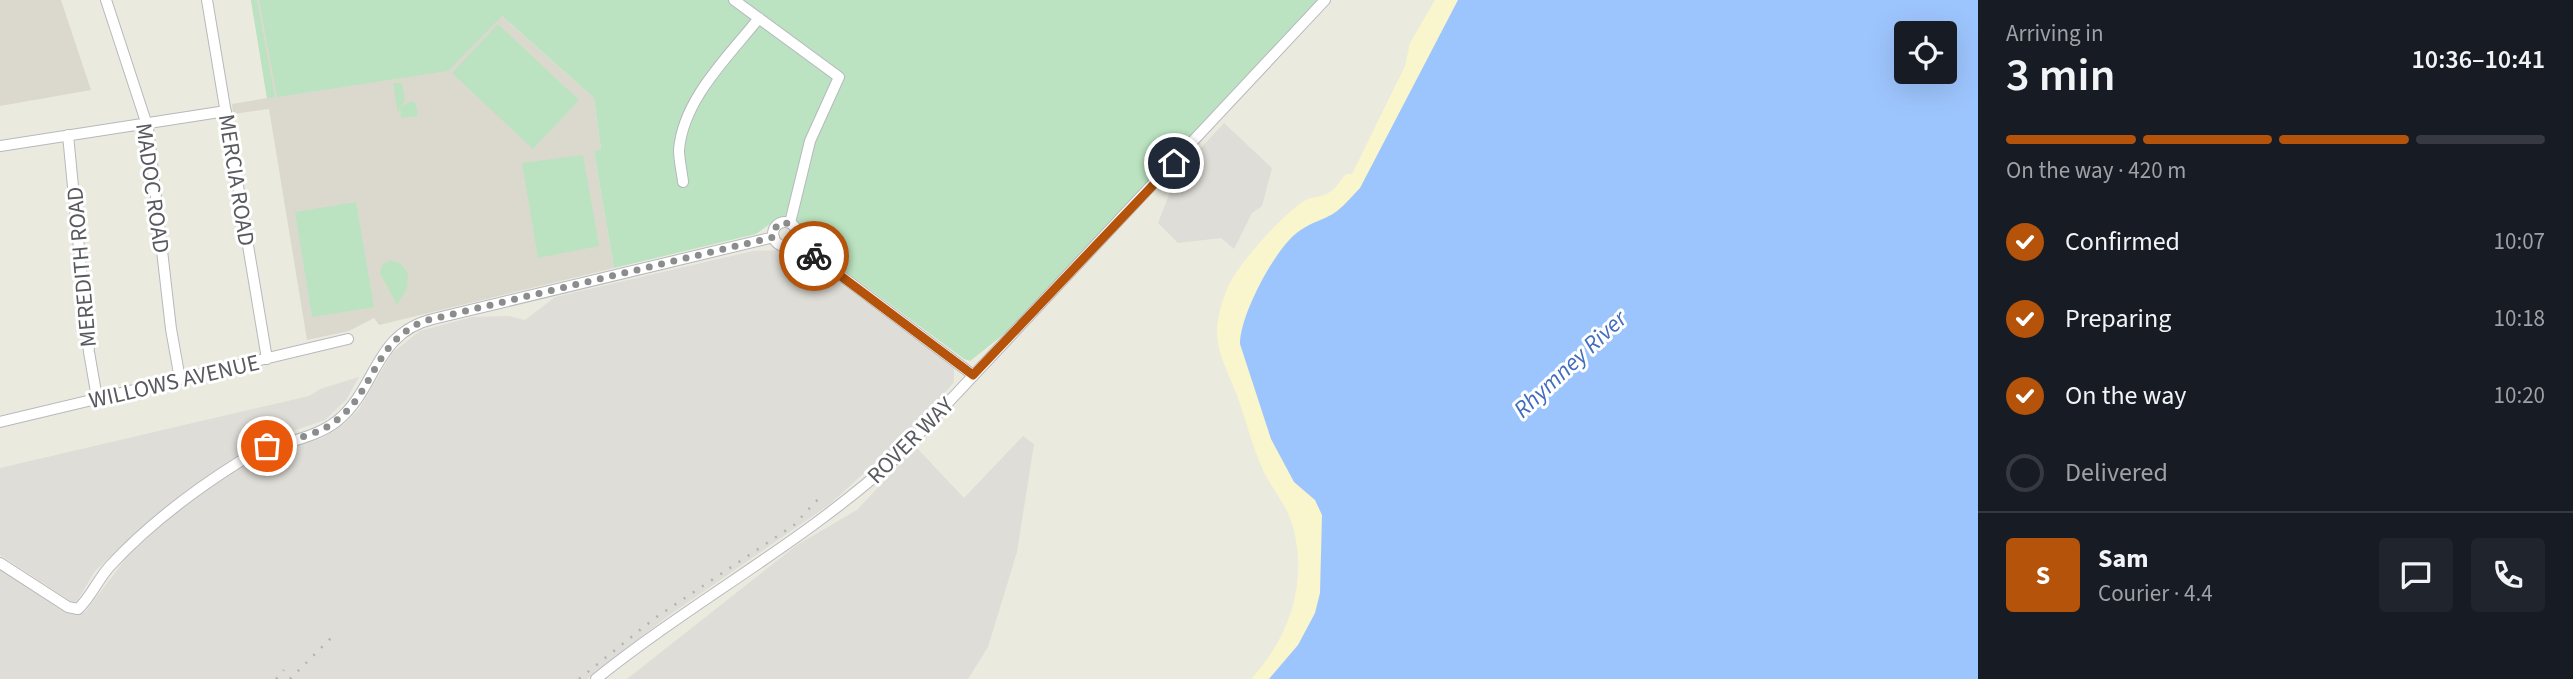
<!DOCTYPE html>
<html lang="en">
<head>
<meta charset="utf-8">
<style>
	:root { --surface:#171b24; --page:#20242c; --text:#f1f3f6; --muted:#9ea1a6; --line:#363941; --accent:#b45309 }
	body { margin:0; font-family:"Source Sans 3",sans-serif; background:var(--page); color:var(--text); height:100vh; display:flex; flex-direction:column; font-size:26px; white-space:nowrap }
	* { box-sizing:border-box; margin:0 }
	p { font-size:23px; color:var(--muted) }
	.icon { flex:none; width:38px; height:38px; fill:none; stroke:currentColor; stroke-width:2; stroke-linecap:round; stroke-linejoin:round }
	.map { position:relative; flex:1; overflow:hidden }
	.sheet { display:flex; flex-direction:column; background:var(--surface); width:595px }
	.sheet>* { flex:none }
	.controls { position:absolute; left:1894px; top:21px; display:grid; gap:14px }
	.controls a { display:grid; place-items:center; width:63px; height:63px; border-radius:7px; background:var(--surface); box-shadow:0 7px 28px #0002; font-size:35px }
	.pin { position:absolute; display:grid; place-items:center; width:60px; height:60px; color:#fff; margin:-30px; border:4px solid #fff; border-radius:50%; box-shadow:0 2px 7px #0007 }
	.courier { position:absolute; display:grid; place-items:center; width:70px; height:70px; margin:-35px; border:5px solid #b45309; border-radius:50%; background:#fff; color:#222; box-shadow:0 2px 9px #0007 }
	.overview em { font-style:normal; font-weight:600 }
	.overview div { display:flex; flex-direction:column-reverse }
	.overview { display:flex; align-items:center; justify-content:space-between; height:119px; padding:0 28px }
	h1 { font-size:46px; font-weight:600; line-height:52px }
	.bar { display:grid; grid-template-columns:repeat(4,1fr); gap:10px 7px; align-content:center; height:84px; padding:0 28px }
	.bar i { height:9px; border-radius:5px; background:var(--line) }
	.bar .selected { background:var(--accent) }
	.bar p { grid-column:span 4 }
	.line { display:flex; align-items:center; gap:18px; padding:0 28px; border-top:2px solid var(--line) }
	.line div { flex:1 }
	.round { display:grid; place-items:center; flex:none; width:74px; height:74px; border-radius:7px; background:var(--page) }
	ol { padding:0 28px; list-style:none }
	li { display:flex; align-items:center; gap:21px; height:77px }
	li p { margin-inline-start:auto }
	li .icon { padding:7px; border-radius:50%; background:var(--accent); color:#fff; stroke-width:4 }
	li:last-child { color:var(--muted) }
	li i { width:38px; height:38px; border:4px solid var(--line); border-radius:50% }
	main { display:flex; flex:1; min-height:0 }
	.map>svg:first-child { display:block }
	.industrial { fill:#deddd7 }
	.education { fill:#dbd9cd }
	.green { fill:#bbe3c1 }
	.sand { fill:#f9f5cc }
	.water { fill:#9dc5fd; fill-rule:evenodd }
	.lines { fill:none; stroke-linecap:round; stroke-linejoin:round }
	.minor-casing { stroke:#b7b8be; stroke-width:12 }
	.minor { stroke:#fff; stroke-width:10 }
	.rail { stroke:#b2b3b3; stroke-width:2.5; stroke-dasharray:2 9; stroke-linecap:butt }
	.done { stroke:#8b8c8c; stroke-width:7; stroke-dasharray:0 12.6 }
	.route { stroke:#b45309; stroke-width:9 }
	.labels { text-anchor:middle; stroke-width:6; stroke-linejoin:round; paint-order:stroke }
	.street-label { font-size:23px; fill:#585a60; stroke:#fff }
	.water-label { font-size:24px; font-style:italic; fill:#416cbf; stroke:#fff }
</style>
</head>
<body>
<main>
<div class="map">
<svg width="1978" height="679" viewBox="0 0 1978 679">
	<rect width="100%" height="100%" fill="#ebeadf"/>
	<path class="industrial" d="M1224 123 1272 168 1262 206 1252 213 1234 249 1221 238 1178 243 1158 223 1172 187 1185 173 1184 166Z
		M780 250 807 258 954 368V382L903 442 875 463 830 504 668 616 587 679H0V568L69 614 85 612 127 557 169 518 216 482 258 456 322 438 345 423 359 409 392 353 420 331 472 317 509 316 525 320 555 297 753 251Z
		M359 377 346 400 325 420 251 445 151 519 95 571 77 601 72 602 0 555V468L309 396 320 389Z
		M1023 436 1034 444 1017 552 988 647 968 679H627L797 545 857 510 916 447 964 498Z"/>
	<path class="education" d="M0 0H61L91 90 0 106Z
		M251 0H484L594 98 601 149 594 151 614 268 379 325 374 318 349 331 307 340 269 109 233 114 232 104 267 98Z"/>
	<path class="green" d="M251 0H257L275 97 267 98Z
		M259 0H1319L1018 323 970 361 964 359 818 251 797 223 788 217 778 218 756 234 614 268 594 151 601 149 594 98 502 16 448 71 277 97Z
		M498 24 579 100 533 149 452 73Z
		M393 83H402L405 100 401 106 412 101 416 104 418 116 401 118 400 106 398 115Z
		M583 155 599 246 538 258 522 163Z
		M356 202 374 307 312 317 295 212Z
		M390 260 401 264 408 273 407 288 397 305 380 273 382 265Z"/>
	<path class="sand" d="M1435 0H1483L1340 508 1301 679H1251C1290 637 1308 582 1293 527 1288 507 1272 489 1263 470 1252 446 1246 420 1237 395 1219 350 1208 338 1227 289 1235 267 1283 214 1304 201 1309 198 1317 197 1324 195 1334 192 1339 182 1346 174H1352L1405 66 1410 43Z"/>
	<path class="water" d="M1458 0H1978V679H1269L1298 645 1315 613 1320 593 1322 515 1315 500 1294 482 1271 439 1240 344C1240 316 1271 258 1291 238 1307 222 1324 221 1337 211 1346 204 1353 195 1360 188ZM1906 33H1944V72H1906Z"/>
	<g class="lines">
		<defs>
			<path id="minor" d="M106 0 148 128 171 329 180 379
				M207 0 267 359
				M734 0 839 77 810 141 790 223
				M68 135 89 352 97 398
				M0 146 226 111
				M683 182C682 172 679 160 679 150 683 99 729 56 759 18
				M773 234a12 12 0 1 1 24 0a12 12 0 1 1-24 0Z
				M795 241 973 375
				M0 422 348 339
				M0 563 68 607 78 609C91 597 98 579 110 566 147 526 193 491 239 462 269 442 309 443 337 421 377 389 374 333 433 319L774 237
				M596 679C694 600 806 541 898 456L1325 0"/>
		</defs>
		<use href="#minor" class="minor-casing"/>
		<use href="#minor" class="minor"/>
		<path class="rail" d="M276 679 284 670
			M290 679 332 637
			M579 679 655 618 794 525 822 495"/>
	</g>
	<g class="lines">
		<path class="done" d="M267 446C291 439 318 436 337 420 375 390 373 343 424 321L774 237 776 227 782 222 793 225 797 231 795 240 814 256"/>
		<path class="route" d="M814 256 973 375 1174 163"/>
	</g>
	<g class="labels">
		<g class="street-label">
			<text transform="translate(237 180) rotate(81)" y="8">MERCIA ROAD</text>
			<text transform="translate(153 188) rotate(82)" y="8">MADOC ROAD</text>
			<text transform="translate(81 267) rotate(-95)" y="8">MEREDITH ROAD</text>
			<text transform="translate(174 381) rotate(-13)" y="8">WILLOWS AVENUE</text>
			<text transform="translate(910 440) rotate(-45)" y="8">ROVER WAY</text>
		</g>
		<g class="water-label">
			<text transform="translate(1570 364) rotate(-43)" y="8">Rhymney River</text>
		</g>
	</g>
</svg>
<div class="controls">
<a><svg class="icon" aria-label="locate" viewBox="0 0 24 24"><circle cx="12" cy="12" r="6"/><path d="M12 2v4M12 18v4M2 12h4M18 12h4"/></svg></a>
</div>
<div class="pin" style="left:267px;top:446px;background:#ea580c"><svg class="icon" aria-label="bag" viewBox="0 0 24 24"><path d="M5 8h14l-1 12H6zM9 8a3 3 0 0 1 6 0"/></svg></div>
<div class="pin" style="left:1174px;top:163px;background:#1f2937"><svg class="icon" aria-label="home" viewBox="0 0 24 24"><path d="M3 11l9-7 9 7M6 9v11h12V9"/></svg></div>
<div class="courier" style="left:814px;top:256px"><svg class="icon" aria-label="bike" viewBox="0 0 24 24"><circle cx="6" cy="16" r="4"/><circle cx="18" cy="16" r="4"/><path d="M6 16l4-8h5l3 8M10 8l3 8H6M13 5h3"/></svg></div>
</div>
<section class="sheet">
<div class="overview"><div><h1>3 min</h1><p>Arriving in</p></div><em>10:36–10:41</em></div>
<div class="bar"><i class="selected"></i><i class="selected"></i><i class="selected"></i><i></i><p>On the way · 420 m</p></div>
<ol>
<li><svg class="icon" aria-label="check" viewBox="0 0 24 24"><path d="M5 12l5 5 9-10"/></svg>Confirmed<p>10:07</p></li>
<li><svg class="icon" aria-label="check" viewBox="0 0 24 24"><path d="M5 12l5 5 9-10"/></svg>Preparing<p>10:18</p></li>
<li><svg class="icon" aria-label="check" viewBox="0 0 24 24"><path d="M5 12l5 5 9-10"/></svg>On the way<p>10:20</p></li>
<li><i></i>Delivered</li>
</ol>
<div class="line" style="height:126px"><b class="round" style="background:var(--accent);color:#fff">S</b><div><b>Sam</b><p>Courier · 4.4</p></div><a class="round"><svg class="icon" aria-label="chat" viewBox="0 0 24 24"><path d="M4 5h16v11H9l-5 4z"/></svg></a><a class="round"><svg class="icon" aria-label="phone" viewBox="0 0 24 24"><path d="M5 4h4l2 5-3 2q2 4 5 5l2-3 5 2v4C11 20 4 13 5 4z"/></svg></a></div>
</section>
</main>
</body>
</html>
